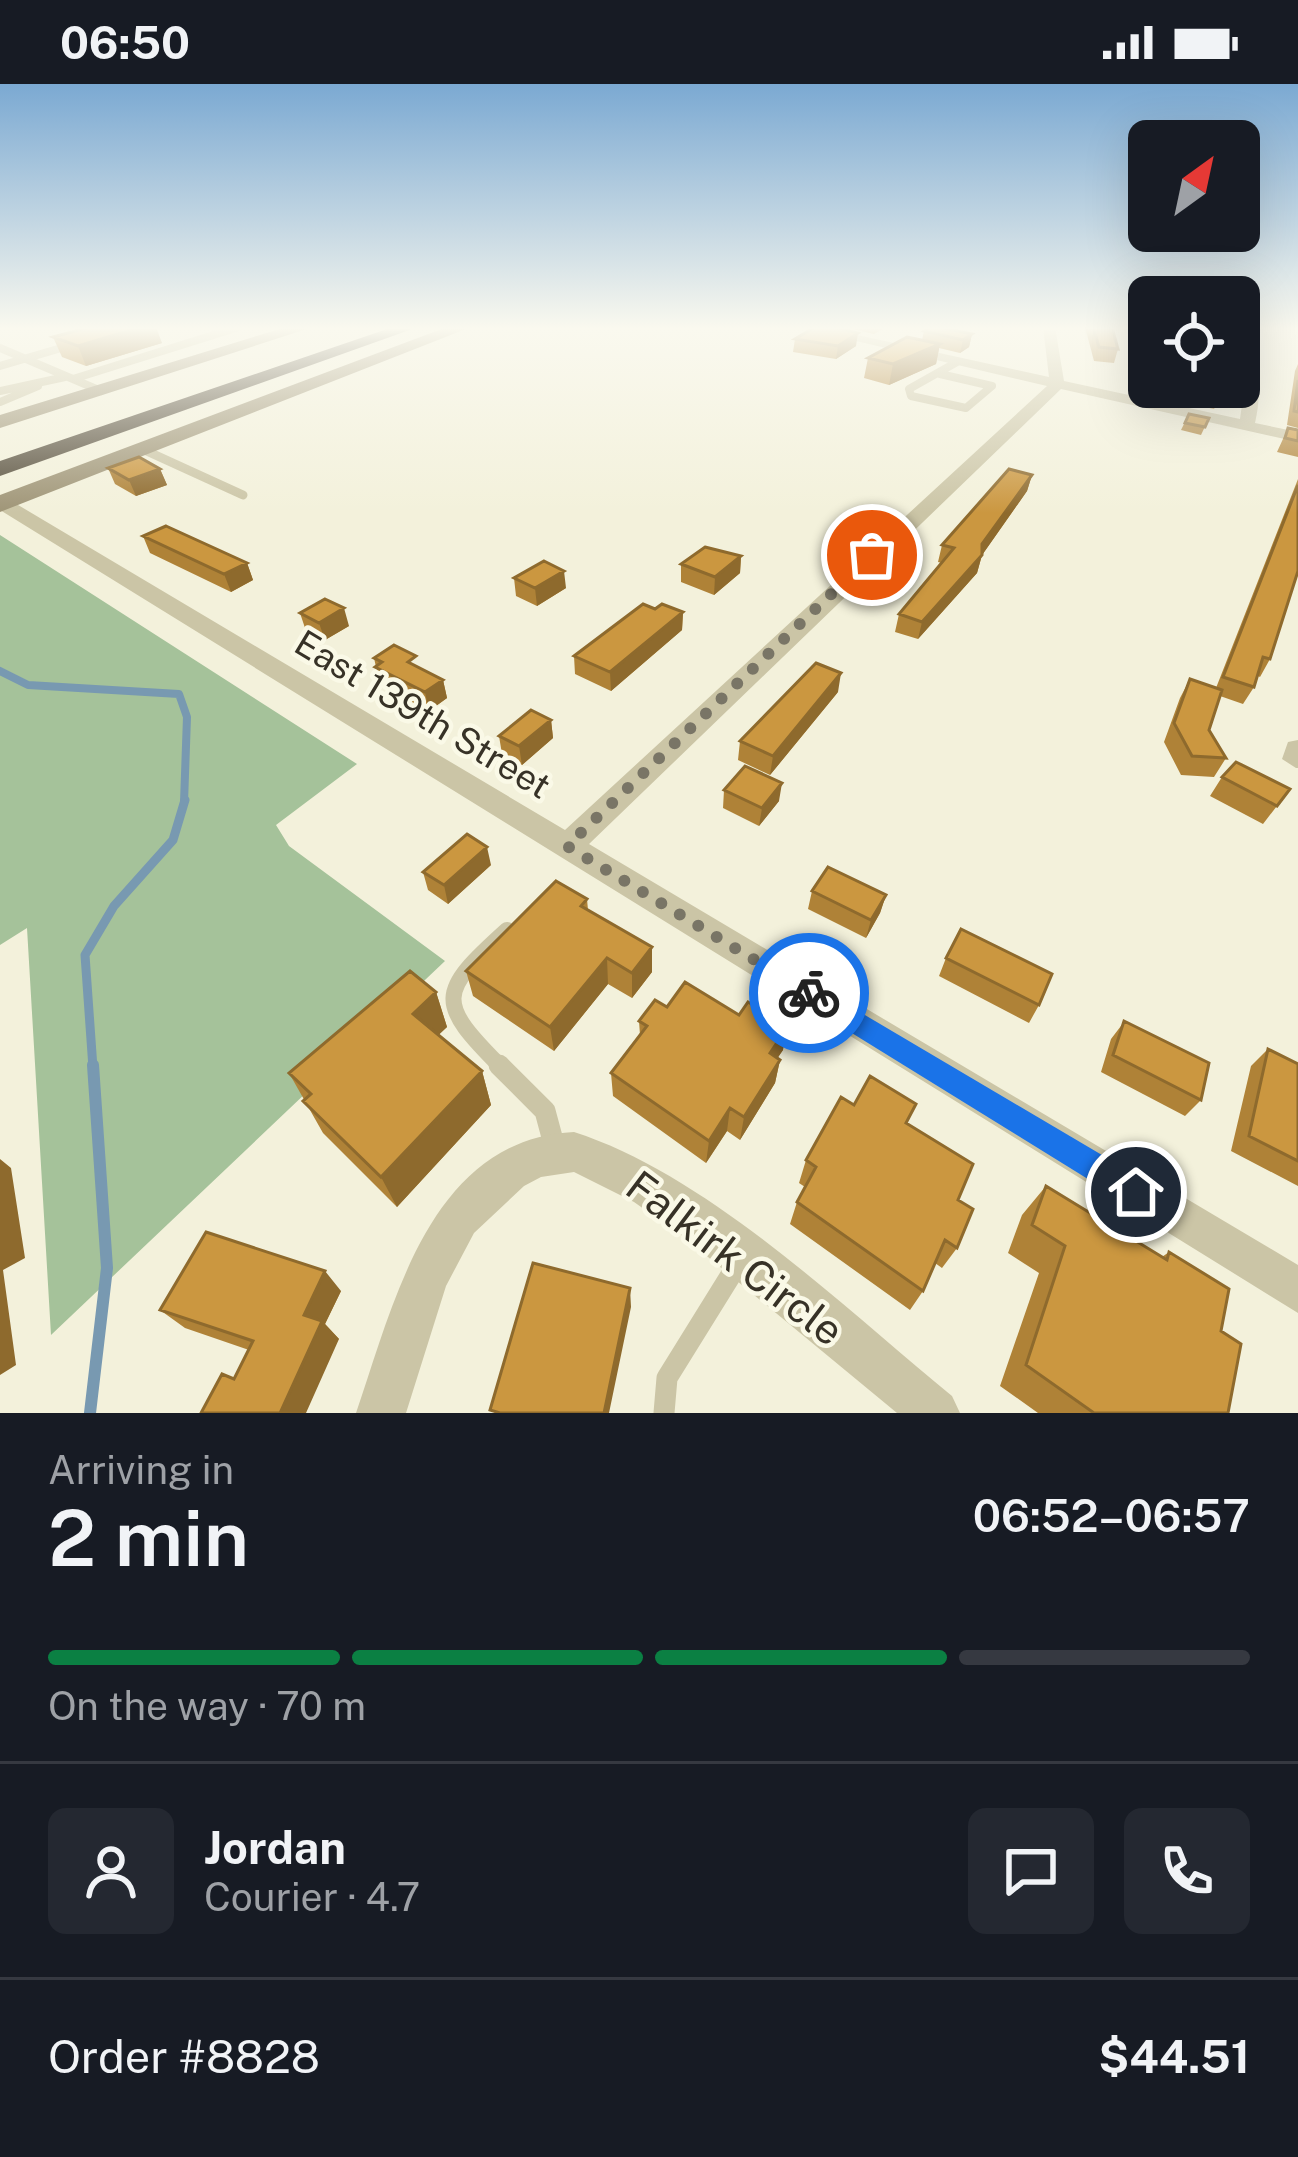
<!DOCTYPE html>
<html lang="en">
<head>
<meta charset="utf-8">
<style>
	:root { --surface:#171b24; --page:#242831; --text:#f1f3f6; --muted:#9ea1a6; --line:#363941; --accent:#0b8043 }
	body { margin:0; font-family:"Public Sans",sans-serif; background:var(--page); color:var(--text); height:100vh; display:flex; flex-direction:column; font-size:45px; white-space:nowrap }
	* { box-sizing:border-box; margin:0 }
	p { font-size:39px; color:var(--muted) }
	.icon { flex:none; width:66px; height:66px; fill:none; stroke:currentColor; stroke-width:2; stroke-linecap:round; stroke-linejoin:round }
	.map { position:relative; height:1329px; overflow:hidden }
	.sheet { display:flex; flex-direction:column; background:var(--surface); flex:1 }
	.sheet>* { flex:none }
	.needle { width:78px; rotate:33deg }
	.controls { position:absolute; left:1128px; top:36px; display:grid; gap:24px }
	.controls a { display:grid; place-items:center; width:132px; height:132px; border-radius:18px; background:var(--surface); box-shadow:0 12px 48px #0002; font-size:60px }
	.pin { position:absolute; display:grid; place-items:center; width:102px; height:102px; color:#fff; margin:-51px; border:6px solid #fff; border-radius:50%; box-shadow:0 3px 12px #0007 }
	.courier { position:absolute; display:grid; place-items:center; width:120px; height:120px; margin:-60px; border:9px solid #1a73e8; border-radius:50%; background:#fff; color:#222; box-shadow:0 3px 15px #0007 }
	.overview em { font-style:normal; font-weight:600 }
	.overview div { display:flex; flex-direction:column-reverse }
	.overview { display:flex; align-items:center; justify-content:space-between; height:204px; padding:0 48px }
	h1 { font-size:78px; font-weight:600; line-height:90px }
	.bar { display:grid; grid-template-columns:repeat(4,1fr); gap:18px 12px; align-content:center; height:144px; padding:0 48px }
	.bar i { height:15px; border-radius:9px; background:var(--line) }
	.bar .current { background:var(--accent) }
	.bar p { grid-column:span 4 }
	.line { display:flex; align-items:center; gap:30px; padding:0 48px; border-top:3px solid var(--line) }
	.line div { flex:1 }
	.round { display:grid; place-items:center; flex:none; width:126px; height:126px; border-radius:18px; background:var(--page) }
	.status { display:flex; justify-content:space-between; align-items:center; height:84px; padding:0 60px; background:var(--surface); direction:ltr }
	.status svg { height:33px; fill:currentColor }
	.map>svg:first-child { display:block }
	.green { fill:#a5c29a }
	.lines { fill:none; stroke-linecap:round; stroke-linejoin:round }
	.stream-far2 { stroke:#7899b1; stroke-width:8 }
	.stream-far1 { stroke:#7899b1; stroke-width:9 }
	.stream { stroke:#7899b1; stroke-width:12 }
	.lane-far3 { stroke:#cbc5a6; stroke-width:8 }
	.lane-far2 { stroke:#cbc5a6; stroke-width:9 }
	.lane-far1 { stroke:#cbc5a6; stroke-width:16 }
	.lane { stroke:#cbc5a6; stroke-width:21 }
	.street { fill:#cbc5a6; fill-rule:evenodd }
	.secondary { fill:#9f9577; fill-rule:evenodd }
	.highway { fill:#58503e; fill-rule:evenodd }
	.wall { fill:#af8237 }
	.shaded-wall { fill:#8e6a2d }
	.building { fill:#cb9740; stroke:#8e6a2d; stroke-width:3 }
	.route { fill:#1a73e8 }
	.done { stroke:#797566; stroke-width:12; stroke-dasharray:0 21.6 }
	.labels { text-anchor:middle; stroke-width:9; stroke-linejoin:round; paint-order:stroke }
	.street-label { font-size:36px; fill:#373227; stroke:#faf9e7 }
	.near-street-label { font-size:42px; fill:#373227; stroke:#faf9e7 }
</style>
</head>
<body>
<div class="status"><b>06:50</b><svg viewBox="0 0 49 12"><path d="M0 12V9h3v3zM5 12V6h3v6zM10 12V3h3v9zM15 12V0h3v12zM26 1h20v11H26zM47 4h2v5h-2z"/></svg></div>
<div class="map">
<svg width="1298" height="1329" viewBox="0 0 1298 1329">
	<rect width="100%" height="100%" fill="#f3f1db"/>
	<path class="green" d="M0 451 357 680 276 741 289 762 445 877 51 1251 27 844 0 861Z"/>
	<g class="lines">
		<path class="stream-far2" d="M0 587 28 601 179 610 187 633 184 719"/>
		<path class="stream-far1" d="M93 984 85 871 114 822 173 756 185 716"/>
		<path class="stream" d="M90 1329 107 1184 93 981"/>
		<path class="lane-far3" d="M0 264 101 307
			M0 282 75 260
			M940 290 992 302 966 324 911 312 909 305 957 278
			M73 295 239 243
			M0 307 65 293
			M0 318 38 302"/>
		<path class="lane-far2" d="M140 364 243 411"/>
		<path class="lane-far1" d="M502 984C436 918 437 909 507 846"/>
		<path class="lane" d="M499 981 545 1027 556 1068
			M664 1329 667 1294 739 1178"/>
		<path class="street" d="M797 243H821L1049 293 1043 243H1055L1064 297 1240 335 1244 306 1239 269C1262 286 1261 312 1255 339L1298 348V358L1061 305 589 760 1298 1181V1229L0 426V414L8 415 565 746 1047 302Z
			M1298 656V684H1296L1282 675 1288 658Z
			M574 1048C708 1091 843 1223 952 1312L960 1329H897L685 1154 634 1118 574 1088 541 1093 524 1102 474 1149 446 1202 406 1329H356C394 1219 430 1055 574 1048Z"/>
		<path class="secondary" d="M286 243H313L0 344V331Z
			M447 243H471L0 428V411Z"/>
		<path class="highway" d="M393 243H418L0 392V377Z"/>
	</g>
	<path class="wall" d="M843 243H886L874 250Z
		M1085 243H1112L1118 265 1114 279 1094 277Z
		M924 247 972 250 969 263 960 269 939 264 936 280 889 301 864 294 868 274 922 256Z
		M53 253 162 259 86 282 62 273Z
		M795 255 856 262 836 275 793 268Z
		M1298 280V344L1287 341 1295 287Z
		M1192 303H1228L1214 325 1195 321 1202 305Z
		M1189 330 1209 334 1201 351 1181 346Z
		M1288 344 1298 346V373L1277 368Z
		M108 384 160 385 167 401 136 412 115 400Z
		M1032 391 1027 407 982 471 977 489 918 555 895 548 899 530 942 479 938 478 942 461Z
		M1298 395V487L1270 575 1260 593 1258 592 1254 603 1243 620 1220 612 1209 646 1226 674 1214 693 1181 691 1164 658 1180 614 1190 595 1216 604Z
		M143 452 247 479 253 496 231 508 150 469Z
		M741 472 740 489 714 511 681 498V480Z
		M514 494 566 504 537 522 516 512Z
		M655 525 683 528 682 546 611 607 575 590 574 572Z
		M300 529 349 542 325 556 306 547Z
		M374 574 419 583 443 596 447 614 429 627 380 601Z
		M838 608 770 691 738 676 740 657Z
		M551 636 553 654 522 681 502 670 499 652Z
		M1222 693 1290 705 1263 740 1210 712Z
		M724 706 779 717 759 742 723 724Z
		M491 781 448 820 428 806 423 788Z
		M812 807 886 811 880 829 866 854 808 825Z
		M587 815 588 826 652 888 632 914 608 900 554 967 473 912 466 887Z
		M946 874 1039 921 1029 939 939 892Z
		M436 908 447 943 438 951 482 987 491 1021 397 1123 323 1049 289 989Z
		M667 923 739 931 783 966 777 974 780 976 775 999 740 1056 727 1047 706 1079 613 1012 611 989 640 951 639 937Z
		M1124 938 1201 1016 1185 1032 1101 988 1111 955Z
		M1268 965 1298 980V1102L1231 1067 1251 982Z
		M854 1021 907 1039 958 1116 957 1164 942 1184 935 1179 923 1207 910 1226 790 1140 797 1118 805 1103 799 1099 806 1076Z
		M1046 1102 1162 1173 1169 1168 1221 1247 1228 1329H1038L1000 1302 1039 1189 1008 1169 1022 1131Z
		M341 1207 325 1240 339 1255 234 1295 249 1266 185 1244 160 1226Z"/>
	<path class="shaded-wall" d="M141 243H156L162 259 86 282 78 262Z
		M858 249 856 262 836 275 838 262Z
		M972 250 969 263 960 269 963 256Z
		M940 260 936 280 889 301 893 280Z
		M160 385 167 401 136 412 129 396Z
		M1032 391 1027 407 980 474 982 471 977 489 918 555 922 538 982 460Z
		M741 472 740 489 714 511 715 493Z
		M247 479 253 496 231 508 224 490Z
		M564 487 566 504 537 522 535 504Z
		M344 524 349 542 325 556 319 539Z
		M683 528 682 546 611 607 610 588Z
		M841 589 838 608 770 691 773 672Z
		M443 596 447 614 429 627 425 608Z
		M551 636 553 654 522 681 519 662Z
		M782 699 779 717 759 742 762 724Z
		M487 763 491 781 448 820 444 801Z
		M886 811 880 829 866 854 871 836Z
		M652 863V888L632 914V889Z
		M607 874 608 900 554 967 550 943Z
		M436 908 447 943 425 964 413 930Z
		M788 942 783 966 765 993 770 969Z
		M780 976 775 999 740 1056 744 1033Z
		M482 987 491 1021 397 1123 381 1093Z
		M730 1024 727 1047 706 1079 709 1057Z
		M0 1075 11 1084 25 1174 3 1186 16 1281 0 1291Z
		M325 1187 341 1207 325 1240 339 1255 306 1329H280L304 1231Z
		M630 1204 631 1223 609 1329H604Z"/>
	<path class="building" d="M90 243H141L78 262 53 253Z
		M815 243H835L858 249 838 262 795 255Z
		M930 243H939L972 250 963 256 924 247Z
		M1093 243H1112L1118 265 1099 263Z
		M907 253 940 260 893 280 868 274Z
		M1298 296V328L1294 327Z
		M1203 303H1226L1219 311 1200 307Z
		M1189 330 1209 334 1205 343 1185 339Z
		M1288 344 1298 346V357L1285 354Z
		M139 373 160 385 129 396 108 384Z
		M1009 385 1032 391 982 460V471L922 538 899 530 954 464 942 461Z
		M1298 401V487L1270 575 1263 573 1254 603 1223 593Z
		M166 442 247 479 224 490 143 452Z
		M705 463 741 472 715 493 681 480Z
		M544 477 564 487 535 504 514 494Z
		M325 515 344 524 319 539 300 529Z
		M643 520 655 525 662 520 683 528 610 588 574 572Z
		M394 561 416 572 408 578 443 596 425 608 375 583 382 578 374 574Z
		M816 579 841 589 773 672 740 657Z
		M1190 595 1222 606 1209 646 1226 674 1192 672 1174 639Z
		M531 626 551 636 519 662 499 652Z
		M1236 678 1290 705 1277 722 1222 693Z
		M745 682 782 699 762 724 724 706Z
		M467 750 487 763 444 801 423 788Z
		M828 783 886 811 871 836 812 807Z
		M556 797 587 815 581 822 652 863 632 889 607 874 550 943 466 887Z
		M961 845 1052 890 1039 921 946 874Z
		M410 887 436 908 413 930 482 987 381 1093 303 1017 311 1010 289 989Z
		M685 898 739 931 748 918 788 942 770 969 780 976 744 1033 730 1024 709 1057 611 989 647 942 639 937 655 916 667 923Z
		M1124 937 1209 979 1201 1016 1113 971Z
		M1268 965 1298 980V1077L1249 1052Z
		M870 992 916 1020 906 1039 973 1080 958 1116 973 1125 957 1164 945 1156 923 1207 797 1118 816 1083 806 1076 841 1013 854 1021Z
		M1046 1102 1167 1176 1169 1168 1229 1205 1221 1247 1241 1260 1228 1329H1094L1026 1281 1065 1162 1032 1141Z
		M206 1148 325 1187 304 1231 322 1237 280 1329H201L222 1290 234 1295 253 1257 160 1226Z
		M533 1179 630 1204 604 1329H500L490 1326Z"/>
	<linearGradient id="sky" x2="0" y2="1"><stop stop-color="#7ba9d2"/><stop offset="0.57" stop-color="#faf9ef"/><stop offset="1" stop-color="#faf9ef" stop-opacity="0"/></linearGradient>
	<rect width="1298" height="429" fill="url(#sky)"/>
	<path class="route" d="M809 898 1146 1097 1151 1108 1146 1118 1136 1123 1125 1118 800 917 796 909Z"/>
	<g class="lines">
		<path class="done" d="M809 909 567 762 872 471"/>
	</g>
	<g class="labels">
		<g class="street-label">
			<text transform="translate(423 630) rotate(31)" y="13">East 139th Street</text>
		</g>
		<g class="near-street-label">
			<text transform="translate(735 1174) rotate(37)" y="15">Falkirk Circle</text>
		</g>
	</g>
</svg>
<div class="controls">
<a><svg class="needle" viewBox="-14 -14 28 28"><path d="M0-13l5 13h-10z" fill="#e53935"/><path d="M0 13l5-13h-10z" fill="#9ea1a6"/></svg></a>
<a><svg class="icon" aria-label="locate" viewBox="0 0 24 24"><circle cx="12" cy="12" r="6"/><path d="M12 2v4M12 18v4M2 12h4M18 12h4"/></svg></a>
</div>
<div class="pin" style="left:872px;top:471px;background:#ea580c"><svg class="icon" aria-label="bag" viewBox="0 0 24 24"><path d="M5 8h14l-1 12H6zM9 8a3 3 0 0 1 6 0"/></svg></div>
<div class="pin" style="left:1136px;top:1108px;background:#1f2937"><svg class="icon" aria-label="home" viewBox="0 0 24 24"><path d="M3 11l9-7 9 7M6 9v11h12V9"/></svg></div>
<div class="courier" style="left:809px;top:909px"><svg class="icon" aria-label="bike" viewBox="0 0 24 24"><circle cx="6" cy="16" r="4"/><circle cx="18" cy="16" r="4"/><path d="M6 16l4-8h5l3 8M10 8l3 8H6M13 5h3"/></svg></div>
</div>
<section class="sheet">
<div class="overview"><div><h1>2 min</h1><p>Arriving in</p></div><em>06:52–06:57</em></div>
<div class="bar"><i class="current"></i><i class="current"></i><i class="current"></i><i></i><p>On the way · 70 m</p></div>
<div class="line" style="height:216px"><a class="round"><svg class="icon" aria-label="person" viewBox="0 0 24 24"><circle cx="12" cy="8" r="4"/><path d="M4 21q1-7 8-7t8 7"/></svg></a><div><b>Jordan</b><p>Courier · 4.7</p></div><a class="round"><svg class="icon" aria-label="chat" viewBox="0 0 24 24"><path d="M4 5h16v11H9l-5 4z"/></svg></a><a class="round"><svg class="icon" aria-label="phone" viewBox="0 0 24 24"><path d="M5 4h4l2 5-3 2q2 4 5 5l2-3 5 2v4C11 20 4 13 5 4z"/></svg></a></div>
<div class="line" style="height:156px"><div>Order #8828</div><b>$44.51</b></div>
</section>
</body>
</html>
